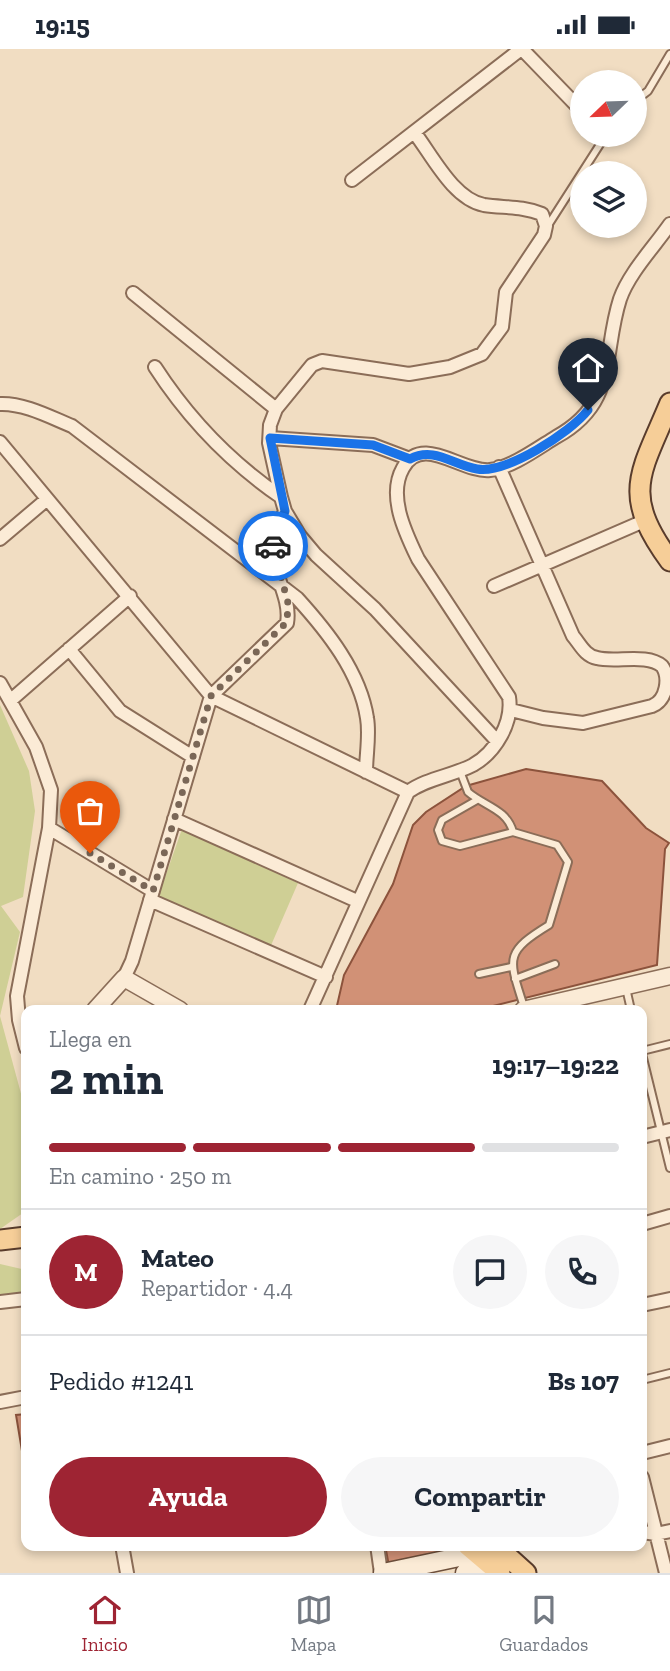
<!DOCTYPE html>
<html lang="es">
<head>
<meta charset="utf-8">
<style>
	:root { --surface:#fff; --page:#f6f6f7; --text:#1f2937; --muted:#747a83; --line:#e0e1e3; --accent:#9e2433 }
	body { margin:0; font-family:"Zilla Slab",serif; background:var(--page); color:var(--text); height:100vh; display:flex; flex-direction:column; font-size:26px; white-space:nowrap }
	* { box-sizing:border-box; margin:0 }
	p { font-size:23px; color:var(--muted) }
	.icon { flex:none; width:38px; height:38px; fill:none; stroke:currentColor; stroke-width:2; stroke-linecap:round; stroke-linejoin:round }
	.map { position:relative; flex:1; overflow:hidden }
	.details { position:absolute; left:21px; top:956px; width:626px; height:546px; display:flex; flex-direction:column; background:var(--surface); border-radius:14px; box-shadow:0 4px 10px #0003 }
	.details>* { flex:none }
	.needle { width:46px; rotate:247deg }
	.fabs { position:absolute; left:570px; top:21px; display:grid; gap:14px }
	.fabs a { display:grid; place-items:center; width:77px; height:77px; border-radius:50%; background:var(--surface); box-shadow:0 4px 10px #0003; font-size:35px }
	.pin { position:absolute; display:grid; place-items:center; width:60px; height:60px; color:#fff; margin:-72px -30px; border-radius:50% 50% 50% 0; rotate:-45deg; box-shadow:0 0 7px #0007 }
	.pin .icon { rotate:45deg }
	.courier { position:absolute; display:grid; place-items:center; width:70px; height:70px; margin:-35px; border:5px solid #1a73e8; border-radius:50%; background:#fff; color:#222; box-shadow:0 2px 9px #0007 }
	.head em { font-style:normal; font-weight:700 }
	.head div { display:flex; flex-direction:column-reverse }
	.head { display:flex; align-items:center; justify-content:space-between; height:119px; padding:0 28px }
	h1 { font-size:46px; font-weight:700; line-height:52px }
	.bar { display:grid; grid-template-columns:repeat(4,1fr); gap:10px 7px; align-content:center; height:84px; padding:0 28px }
	.bar i { height:9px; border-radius:5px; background:var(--line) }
	.bar .active { background:var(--accent) }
	.bar p { grid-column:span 4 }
	.line { display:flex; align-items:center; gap:18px; padding:0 28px; border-top:2px solid var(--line) }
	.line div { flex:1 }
	.round { display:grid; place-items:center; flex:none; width:74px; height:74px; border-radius:37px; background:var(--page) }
	.action { display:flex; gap:14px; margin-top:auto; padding:14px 28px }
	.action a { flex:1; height:80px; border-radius:42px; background:var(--accent); color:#fff; font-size:28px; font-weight:700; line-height:80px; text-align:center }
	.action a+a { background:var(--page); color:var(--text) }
	.status { display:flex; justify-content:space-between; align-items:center; height:49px; padding:0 35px; background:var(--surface); direction:ltr }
	.status svg { height:19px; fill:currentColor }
	.tab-bar { display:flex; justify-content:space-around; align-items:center; height:98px; border-top:2px solid var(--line); background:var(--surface); font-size:19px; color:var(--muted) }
	.tab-bar a { display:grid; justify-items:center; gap:4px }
	.tab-bar .active { color:var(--accent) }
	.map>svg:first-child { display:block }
	.green { fill:#cfcf95 }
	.building { fill:#d19176; stroke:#8c533c; stroke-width:2 }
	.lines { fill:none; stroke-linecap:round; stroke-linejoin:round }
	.service-casing { stroke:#8b6d58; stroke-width:10 }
	.minor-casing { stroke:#8b6d58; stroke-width:16 }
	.tertiary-casing { stroke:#8b6d58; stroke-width:19 }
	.secondary-casing { stroke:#6d4f3b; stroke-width:21 }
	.primary-casing { stroke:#593c2c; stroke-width:23 }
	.service { stroke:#fbebd6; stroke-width:6 }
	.minor { stroke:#fbebd6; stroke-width:12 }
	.tertiary { stroke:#fbebd6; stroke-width:16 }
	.secondary { stroke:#fbebd6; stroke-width:18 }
	.primary { stroke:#f6ce98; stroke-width:19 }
	.done { stroke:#7a6757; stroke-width:7; stroke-dasharray:0 12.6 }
	.route { stroke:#1a73e8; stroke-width:9 }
</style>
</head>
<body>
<div class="status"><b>19:15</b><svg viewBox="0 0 49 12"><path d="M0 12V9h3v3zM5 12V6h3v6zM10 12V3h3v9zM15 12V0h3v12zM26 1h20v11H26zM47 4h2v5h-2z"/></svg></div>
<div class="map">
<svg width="670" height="1524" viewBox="0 0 670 1524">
	<rect width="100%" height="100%" fill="#f1ddc2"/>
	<path class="green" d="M0 656 29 722 35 762 23 848 1 857 20 883 0 967 26 1063V1155L23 1164 0 1180Z
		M182 780 298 834 269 901 156 854Z
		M0 1215 26 1221V1244L0 1250Z"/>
	<path class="building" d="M526 720 602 732 646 779 669 794 665 800 657 916 477 961H336L344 926 393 835 413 776 426 763 466 737Z
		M26 1365V1407L23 1408 16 1366Z
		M385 1496H440L445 1502 389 1517Z"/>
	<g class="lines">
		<defs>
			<path id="service" d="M635 52 648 42 670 5
				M547 178 606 86
				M460 722 468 743C484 757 507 760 513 783L557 796 568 813 549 876C503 904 509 910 524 958
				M477 751 442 771 438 781 442 792 460 797 513 783
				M479 925 511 918
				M515 930 555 915
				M626 939 631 961
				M642 1002 670 995
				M642 1005 670 1119
				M642 1331 670 1324"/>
			<path id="minor" d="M522 0 579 59
				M414 83C432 106 453 150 484 156 504 159 522 157 542 165L546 177 544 186 506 243 502 278 482 305 450 318 409 325 322 312 312 316 276 360 270 376 269 394 281 448 285 462 300 487 316 506 375 560 497 692
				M352 131 521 0
				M133 244 276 360
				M155 318C188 369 230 413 281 448
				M0 355C24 354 50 368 72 377L297 549C327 582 360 623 367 669 370 686 366 706 366 723
				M270 389 373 396 410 410
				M0 393 211 647 408 743
				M499 418 573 587C580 595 585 607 597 609 615 614 647 604 662 617 670 628 667 651 652 657L583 674 543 669 511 661
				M0 490 46 451
				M494 537 644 472
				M69 600 120 662 193 708
				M0 634 36 698 51 741 49 779 17 947 19 971 26 999
				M11 651 130 547
				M174 770 357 852
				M49 779 153 842
				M150 851 326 928
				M124 929 132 912 211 647 287 574C292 546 267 517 273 493 275 483 281 472 285 462
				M310 961 408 743C427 729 452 727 473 716 496 703 513 673 509 648L418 510C406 485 387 447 403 419 422 384 462 424 490 421 511 419 538 399 556 388 618 354 602 306 620 250 629 224 654 198 670 175
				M642 1088 670 1081
				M642 1175 670 1167
				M0 1253 26 1250
				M642 1256 670 1250
				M0 1353 26 1348
				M642 1404 670 1397
				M642 1428 666 1524
				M642 1483 656 1485 670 1482
				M122 1496 127 1524
				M377 1496 381 1524"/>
			<path id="tertiary" d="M95 961 124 929 180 961
				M523 961 670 927"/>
			<path id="secondary" d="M383 1524 478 1504 489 1507
				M465 1524 494 1518"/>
			<path id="primary" d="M670 354C641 424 620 444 670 512
				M0 1191 26 1188
				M467 1496 500 1524
				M495 1496 526 1524"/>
		</defs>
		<use href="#service" class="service-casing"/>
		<use href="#minor" class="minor-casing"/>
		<use href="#tertiary" class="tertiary-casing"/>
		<use href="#secondary" class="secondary-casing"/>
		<use href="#primary" class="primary-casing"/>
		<use href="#service" class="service"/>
		<use href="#minor" class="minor"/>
		<use href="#tertiary" class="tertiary"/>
		<use href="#secondary" class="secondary"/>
		<use href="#primary" class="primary"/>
	</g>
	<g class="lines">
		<path class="done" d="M90 804 153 842 211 647 287 573 288 554 273 497"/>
		<path class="route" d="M273 497 285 462 270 389 373 396 410 410C434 397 453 416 477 420 506 425 570 384 588 361"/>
	</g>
</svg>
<div class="fabs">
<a><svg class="needle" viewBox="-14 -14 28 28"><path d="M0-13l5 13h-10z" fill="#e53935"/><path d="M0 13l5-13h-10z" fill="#747a83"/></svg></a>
<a><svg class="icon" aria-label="layers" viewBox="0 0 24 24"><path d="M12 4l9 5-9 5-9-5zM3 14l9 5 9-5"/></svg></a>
</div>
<div class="pin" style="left:90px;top:804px;background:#ea580c"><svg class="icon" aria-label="bag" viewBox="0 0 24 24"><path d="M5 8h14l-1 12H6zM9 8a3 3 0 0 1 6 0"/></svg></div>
<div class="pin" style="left:588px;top:361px;background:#1f2937"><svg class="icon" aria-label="home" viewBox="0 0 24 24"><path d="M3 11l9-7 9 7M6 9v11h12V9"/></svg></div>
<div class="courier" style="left:273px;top:497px"><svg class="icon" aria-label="car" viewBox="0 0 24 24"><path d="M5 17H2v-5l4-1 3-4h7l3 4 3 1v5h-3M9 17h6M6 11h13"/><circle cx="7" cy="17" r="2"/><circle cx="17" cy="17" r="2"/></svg></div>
<section class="details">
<div class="head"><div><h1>2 min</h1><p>Llega en</p></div><em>19:17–19:22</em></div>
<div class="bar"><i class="active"></i><i class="active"></i><i class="active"></i><i></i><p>En camino · 250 m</p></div>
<div class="line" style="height:126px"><b class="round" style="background:var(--accent);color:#fff">M</b><div><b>Mateo</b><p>Repartidor · 4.4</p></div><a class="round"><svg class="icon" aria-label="chat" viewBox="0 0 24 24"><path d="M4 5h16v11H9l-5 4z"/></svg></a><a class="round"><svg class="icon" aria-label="phone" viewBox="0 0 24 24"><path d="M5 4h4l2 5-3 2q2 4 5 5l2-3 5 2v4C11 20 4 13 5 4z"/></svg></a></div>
<div class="line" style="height:91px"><div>Pedido #1241</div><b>Bs 107</b></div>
<div class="action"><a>Ayuda</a><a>Compartir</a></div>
</section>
</div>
<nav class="tab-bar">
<a class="active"><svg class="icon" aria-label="home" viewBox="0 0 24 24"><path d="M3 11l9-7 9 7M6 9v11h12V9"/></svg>Inicio</a>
<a><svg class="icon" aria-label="map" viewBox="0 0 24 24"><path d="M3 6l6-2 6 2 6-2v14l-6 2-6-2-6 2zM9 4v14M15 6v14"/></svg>Mapa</a>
<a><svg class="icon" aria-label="saved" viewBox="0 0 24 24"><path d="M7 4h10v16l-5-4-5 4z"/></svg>Guardados</a>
</nav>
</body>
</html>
